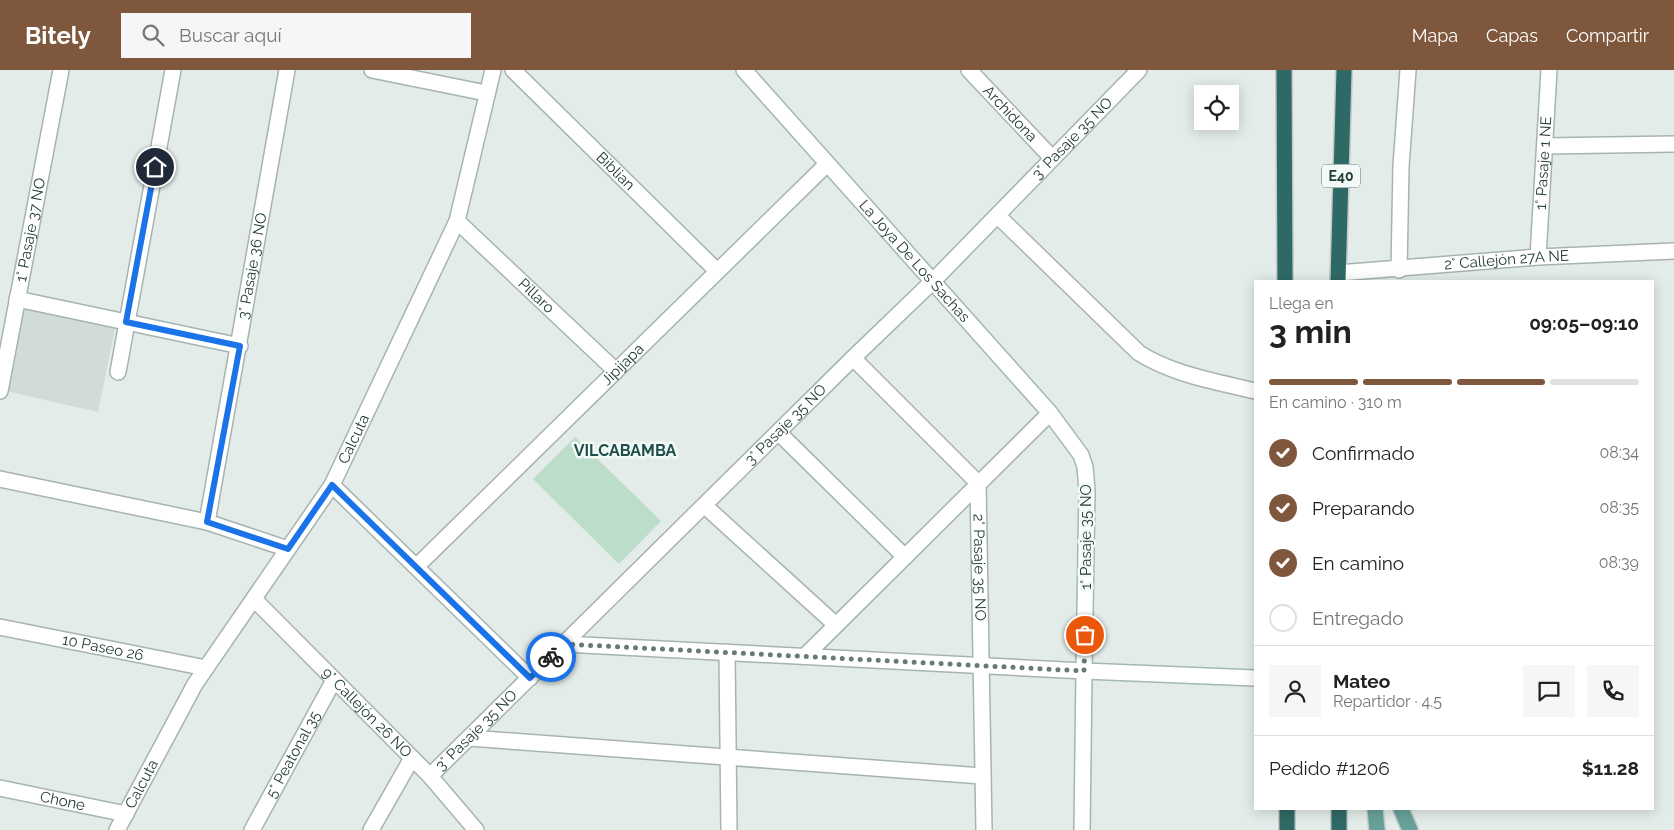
<!DOCTYPE html>
<html lang="es">
<head>
<meta charset="utf-8">
<style>
	:root { --surface:#fff; --page:#f6f6f6; --text:#222; --muted:#767676; --line:#e0e0e0; --accent:#7e573d }
	body { margin:0; font-family:Raleway,sans-serif; background:var(--page); color:var(--text); height:100vh; display:flex; flex-direction:column; font-size:19px; white-space:nowrap }
	* { box-sizing:border-box; margin:0 }
	p { font-size:16px; color:var(--muted) }
	.icon { flex:none; width:28px; height:28px; fill:none; stroke:currentColor; stroke-width:2; stroke-linecap:round; stroke-linejoin:round }
	.map { position:relative; flex:1; overflow:hidden }
	.side { position:absolute; left:1254px; top:210px; width:400px; height:530px; display:flex; flex-direction:column; background:var(--surface); border-radius:0px; box-shadow:0 2px 12px #0003 }
	.side>* { flex:none }
	.buttons { position:absolute; left:1194px; top:15px; display:grid; gap:10px }
	.buttons a { display:grid; place-items:center; width:45px; height:45px; border-radius:0px; background:var(--surface); box-shadow:0 2px 12px #0003; font-size:25px }
	.pin { position:absolute; display:grid; place-items:center; width:42px; height:42px; color:#fff; margin:-21px; border:2px solid #fff; border-radius:50%; box-shadow:0 1px 5px #0007 }
	.courier { position:absolute; display:grid; place-items:center; width:50px; height:50px; margin:-25px; border:4px solid #1a73e8; border-radius:50%; background:#fff; color:#222; box-shadow:0 1px 6px #0007 }
	.summary em { font-style:normal; font-weight:700 }
	.summary div { display:flex; flex-direction:column-reverse }
	.summary { display:flex; align-items:center; justify-content:space-between; height:85px; padding:0 15px }
	h1 { font-size:32px; font-weight:700; line-height:38px }
	.bar { display:grid; grid-template-columns:repeat(4,1fr); gap:8px 5px; align-content:center; height:60px; padding:0 15px }
	.bar i { height:6px; border-radius:4px; background:var(--line) }
	.bar .on { background:var(--accent) }
	.bar p { grid-column:span 4 }
	.line { display:flex; align-items:center; gap:12px; padding:0 15px; border-top:1px solid var(--line) }
	.line div { flex:1 }
	.round { display:grid; place-items:center; flex:none; width:52px; height:52px; border-radius:0px; background:var(--page) }
	ol { padding:0 15px; list-style:none }
	li { display:flex; align-items:center; gap:15px; height:55px }
	li p { margin-inline-start:auto }
	li .icon { padding:5px; border-radius:50%; background:var(--accent); color:#fff; stroke-width:4 }
	li:last-child { color:var(--muted) }
	li i { width:28px; height:28px; border:2px solid var(--line); border-radius:50% }
	header { display:flex; align-items:center; gap:30px; box-sizing:border-box; height:70px; padding:0 25px; background:var(--accent); color:#fff }
	header strong { font-size:24px }
	nav { display:flex; gap:28px; margin-inline-start:auto; font-size:18px }
	.search { width:350px; height:45px; background:var(--page); display:flex; align-items:center; gap:12px; box-sizing:border-box; padding:0 18px; border-radius:0px; color:var(--muted); font-size:19px }
	.map>svg:first-child { display:block }
	.built { fill:#d1dcd9 }
	.green { fill:#bcddca }
	.lines { fill:none; stroke-linecap:round; stroke-linejoin:round }
	.street-casing { stroke:#a6b4b1; stroke-width:18 }
	.secondary-casing { stroke:#a1b8b3; stroke-width:18 }
	.primary-casing { stroke:#c1c9c8; stroke-width:18 }
	.highway-casing { stroke:#c1c9c8; stroke-width:18 }
	.street { stroke:#fff; stroke-width:15 }
	.secondary { stroke:#fff; stroke-width:15 }
	.primary { stroke:#68a19a; stroke-width:15 }
	.highway { stroke:#2f6965; stroke-width:15 }
	.done { stroke:#667a77; stroke-width:5; stroke-dasharray:0 9 }
	.route { stroke:#1a73e8; stroke-width:6 }
	.labels { text-anchor:middle; stroke-width:5; stroke-linejoin:round; paint-order:stroke }
	.shield { fill:#f3f9f7; stroke:#617573; stroke-width:1 }
	.shield-label { font-size:14px; font-weight:bold; fill:#233d3a }
	.street-label { font-size:15px; fill:#233d3a; stroke:#f3f9f7 }
	.neighbourhood-label { font-size:16px; font-weight:bold; fill:#1f4f4a; stroke:#f3f9f7 }
</style>
</head>
<body>
<header>
<strong>Bitely</strong>
<div class="search"><svg class="icon" aria-label="search" viewBox="0 0 24 24"><circle cx="10" cy="10" r="6"/><path d="M15 15l6 6"/></svg>Buscar aquí</div>
<nav><a>Mapa</a><a>Capas</a><a>Compartir</a></nav>
</header>
<div class="map">
<svg width="1674" height="760" viewBox="0 0 1674 760">
	<rect width="100%" height="100%" fill="#e3ece9"/>
	<path class="built" d="M22 235 116 254 98 342 6 321Z"/>
	<path class="green" d="M575 367 661 451 619 494 533 409Z"/>
	<g class="lines">
		<defs>
			<g id="street">
				<path d="M372 0 486 23"/>
				<path id="s1" d="M513 0 717 201"/>
				<path id="s2" d="M969 0 1052 88"/>
				<path d="M1545 76 1674 74"/>
				<path d="M998 146 1139 283C1174 305 1215 311 1255 321"/>
				<path id="s3" d="M457 151 616 301"/>
				<path id="s4" d="M1538 187 1549 0"/>
				<path d="M1399 200 1401 96 1408 0"/>
				<path id="s5" d="M1338 203 1538 187 1674 181"/>
				<path d="M17 229 240 276"/>
				<path id="s6" d="M853 288 978 413 984 760"/>
				<path d="M118 302 173 0"/>
				<path id="s7" d="M0 321 61 0"/>
				<path d="M779 363 905 487"/>
				<path d="M0 409 207 452 288 479"/>
				<path d="M332 415 530 608"/>
				<path d="M705 436 836 555"/>
				<path id="s8" d="M207 452 287 0"/>
				<path id="s9" d="M417 496 827 94"/>
				<path id="s10" d="M254 529 430 706 476 760"/>
				<path id="s11" d="M0 557 206 598"/>
				<path d="M564 574 1084 601 1082 760"/>
				<path d="M727 582 729 760"/>
				<path d="M806 585 1050 343"/>
				<path d="M469 668 982 706"/>
				<path id="s12" d="M430 706 853 288 932 212 1139 0"/>
				<path id="s13" d="M0 718 126 744"/>
				<path id="s14" d="M117 760 195 614 332 415 457 151 493 0"/>
				<path id="s15" d="M252 760 334 610"/>
				<path d="M371 760 412 688"/>
			</g>
			<g id="secondary">
				<path id="s16" d="M744 0 1050 343 1081 385 1085 397 1087 420 1084 601 1255 608"/>
			</g>
			<path id="primary" d="M1375 739 1377 760
				M1401 739 1410 760"/>
			<path id="highway" d="M1284 0 1285 211
				M1338 211 1344 0
				M1287 739V760
				M1339 760V739"/>
		</defs>
		<use href="#street" class="street-casing"/>
		<use href="#secondary" class="secondary-casing"/>
		<use href="#primary" class="primary-casing"/>
		<use href="#highway" class="highway-casing"/>
		<use href="#street" class="street"/>
		<use href="#secondary" class="secondary"/>
		<use href="#primary" class="primary"/>
		<use href="#highway" class="highway"/>
	</g>
	<g class="lines">
		<path class="done" d="M551 587 564 574 1084 601 1085 565"/>
		<path class="route" d="M155 97 126 252 240 276 207 452 288 479 332 415 530 608 551 587"/>
	</g>
	<g class="labels">
		<rect class="shield" x="1322" y="94.5" width="38" height="23" rx="4"/>
		<g class="shield-label">
			<text x="1341" y="111">E40</text>
		</g>
		<g class="street-label">
			<text dy="5" stroke="none"><textPath href="#s2" startOffset="60">Archidona</textPath></text>
			<text dy="5" stroke="none"><textPath href="#s12" startOffset="905">3° Pasaje 35 NO</textPath></text>
			<text dy="5" stroke="none"><textPath href="#s4" startOffset="94">1° Pasaje 1 NE</textPath></text>
			<text dy="5" stroke="none"><textPath href="#s1" startOffset="144">Biblian</textPath></text>
			<text dy="5" stroke="none"><textPath href="#s7" startOffset="164">1° Pasaje 37 NO</textPath></text>
			<text dy="5" stroke="none"><textPath href="#s16" startOffset="256">La Joya De Los Sachas</textPath></text>
			<text dy="5" stroke="none"><textPath href="#s5" startOffset="169">2° Callejón 27A NE</textPath></text>
			<text dy="5" stroke="none"><textPath href="#s8" startOffset="260">3° Pasaje 36 NO</textPath></text>
			<text dy="5" stroke="none"><textPath href="#s3" startOffset="109">Píllaro</textPath></text>
			<text dy="5" stroke="none"><textPath href="#s9" startOffset="288">Jipijapa</textPath></text>
			<text dy="5" stroke="none"><textPath href="#s12" startOffset="500">3° Pasaje 35 NO</textPath></text>
			<text dy="5" stroke="none"><textPath href="#s14" startOffset="458">Calcuta</textPath></text>
			<text transform="translate(1086 467) rotate(-90)" y="5">1° Pasaje 35 NO</text>
			<text dy="5" stroke="none"><textPath href="#s6" startOffset="261">2° Pasaje 35 NO</textPath></text>
			<text dy="5" stroke="none"><textPath href="#s11" startOffset="105">10 Paseo 26</textPath></text>
			<text dy="5" stroke="none"><textPath href="#s10" startOffset="160">9° Callejón 26 NO</textPath></text>
			<text dy="5" stroke="none"><textPath href="#s12" startOffset="65">3° Pasaje 35 NO</textPath></text>
			<text dy="5" stroke="none"><textPath href="#s15" startOffset="86">5° Peatonal 35</textPath></text>
			<text dy="5" stroke="none"><textPath href="#s14" startOffset="52">Calcuta</textPath></text>
			<text dy="5" stroke="none"><textPath href="#s13" startOffset="64">Chone</textPath></text>
		</g>
		<g class="neighbourhood-label">
			<text x="625" y="386">VILCABAMBA</text>
		</g>
	</g>
</svg>
<div class="buttons">
<a><svg class="icon" aria-label="locate" viewBox="0 0 24 24"><circle cx="12" cy="12" r="6"/><path d="M12 2v4M12 18v4M2 12h4M18 12h4"/></svg></a>
</div>
<div class="pin" style="left:1085px;top:565px;background:#ea580c"><svg class="icon" aria-label="bag" viewBox="0 0 24 24"><path d="M5 8h14l-1 12H6zM9 8a3 3 0 0 1 6 0"/></svg></div>
<div class="pin" style="left:155px;top:97px;background:#1f2937"><svg class="icon" aria-label="home" viewBox="0 0 24 24"><path d="M3 11l9-7 9 7M6 9v11h12V9"/></svg></div>
<div class="courier" style="left:551px;top:587px"><svg class="icon" aria-label="bike" viewBox="0 0 24 24"><circle cx="6" cy="16" r="4"/><circle cx="18" cy="16" r="4"/><path d="M6 16l4-8h5l3 8M10 8l3 8H6M13 5h3"/></svg></div>
<section class="side">
<div class="summary"><div><h1>3 min</h1><p>Llega en</p></div><em>09:05–09:10</em></div>
<div class="bar"><i class="on"></i><i class="on"></i><i class="on"></i><i></i><p>En camino · 310 m</p></div>
<ol>
<li><svg class="icon" aria-label="check" viewBox="0 0 24 24"><path d="M5 12l5 5 9-10"/></svg>Confirmado<p>08:34</p></li>
<li><svg class="icon" aria-label="check" viewBox="0 0 24 24"><path d="M5 12l5 5 9-10"/></svg>Preparando<p>08:35</p></li>
<li><svg class="icon" aria-label="check" viewBox="0 0 24 24"><path d="M5 12l5 5 9-10"/></svg>En camino<p>08:39</p></li>
<li><i></i>Entregado</li>
</ol>
<div class="line" style="height:90px"><a class="round"><svg class="icon" aria-label="person" viewBox="0 0 24 24"><circle cx="12" cy="8" r="4"/><path d="M4 21q1-7 8-7t8 7"/></svg></a><div><b>Mateo</b><p>Repartidor · 4.5</p></div><a class="round"><svg class="icon" aria-label="chat" viewBox="0 0 24 24"><path d="M4 5h16v11H9l-5 4z"/></svg></a><a class="round"><svg class="icon" aria-label="phone" viewBox="0 0 24 24"><path d="M5 4h4l2 5-3 2q2 4 5 5l2-3 5 2v4C11 20 4 13 5 4z"/></svg></a></div>
<div class="line" style="height:65px"><div>Pedido #1206</div><b>$11.28</b></div>
</section>
</div>
</body>
</html>
